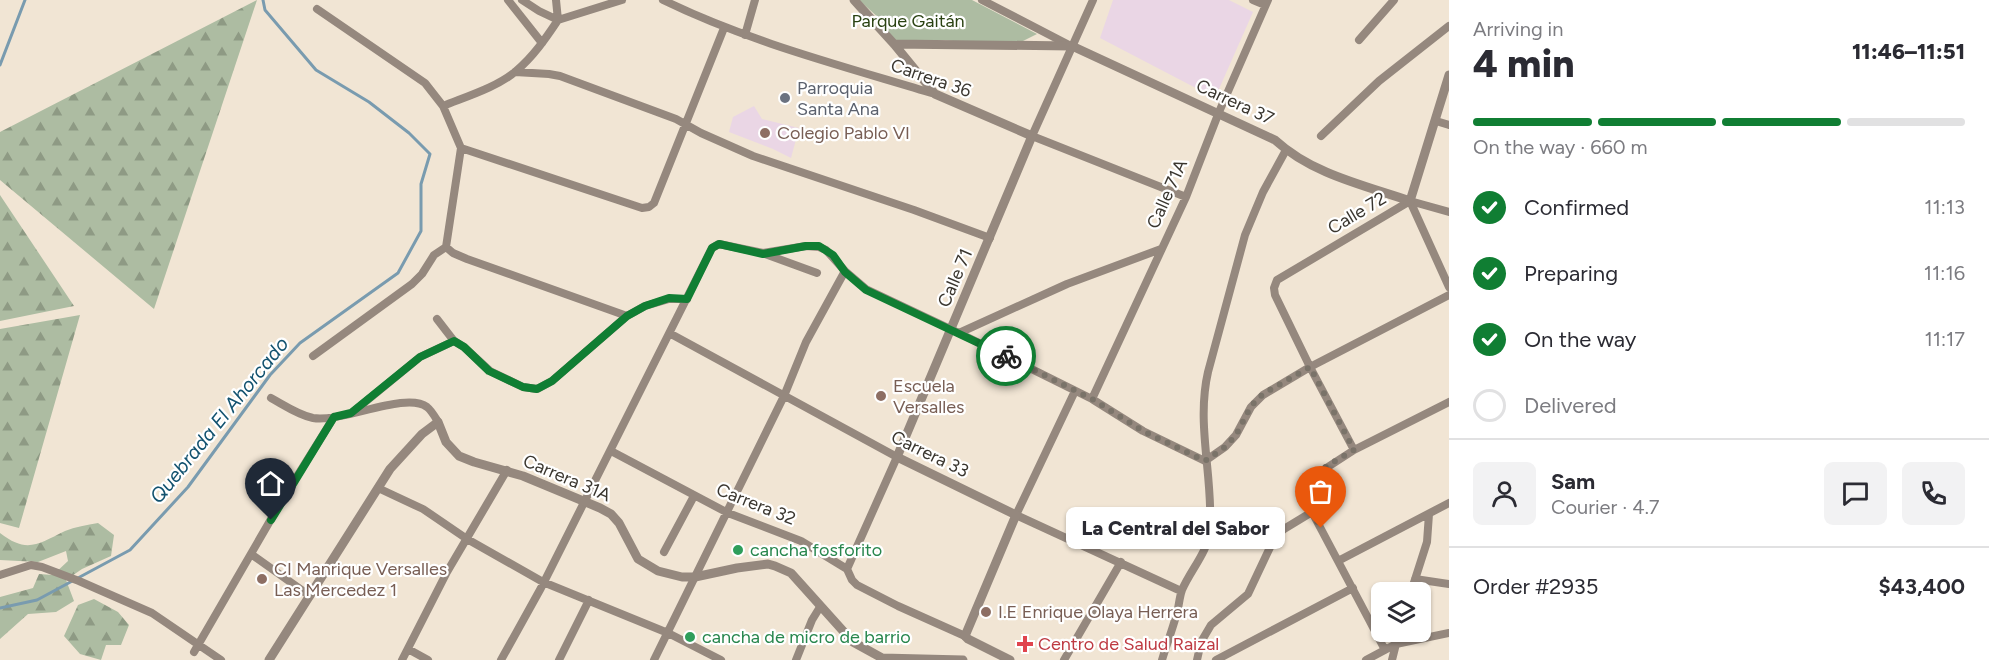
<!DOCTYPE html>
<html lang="en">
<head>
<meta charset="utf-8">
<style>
	:root { --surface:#fff; --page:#f2f2f3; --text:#2b2b33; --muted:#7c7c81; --line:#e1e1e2; --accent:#107e33 }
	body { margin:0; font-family:Figtree,sans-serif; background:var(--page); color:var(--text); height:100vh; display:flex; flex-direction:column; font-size:22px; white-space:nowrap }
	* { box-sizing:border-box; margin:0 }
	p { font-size:20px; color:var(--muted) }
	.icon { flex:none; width:33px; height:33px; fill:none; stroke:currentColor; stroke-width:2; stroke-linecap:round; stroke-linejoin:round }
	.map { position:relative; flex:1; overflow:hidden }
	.drawer { display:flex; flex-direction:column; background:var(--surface); width:540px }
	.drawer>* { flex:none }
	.fabs { position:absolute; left:1371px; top:582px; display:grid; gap:12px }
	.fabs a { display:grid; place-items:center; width:60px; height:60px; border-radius:9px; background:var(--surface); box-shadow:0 2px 4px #0004; font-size:30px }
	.pin { position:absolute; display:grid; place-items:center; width:51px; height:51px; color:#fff; margin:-62px -26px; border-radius:50% 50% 50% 0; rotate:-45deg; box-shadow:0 0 6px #0007 }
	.pin .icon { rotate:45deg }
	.courier { position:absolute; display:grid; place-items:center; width:60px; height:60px; margin:-30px; border:4px solid #107e33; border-radius:50%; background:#fff; color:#222; box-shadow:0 2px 8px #0007 }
	.bubble { position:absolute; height:42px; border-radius:9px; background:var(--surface); box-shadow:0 2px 4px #0004; font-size:20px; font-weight:800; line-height:42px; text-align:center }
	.headline em { font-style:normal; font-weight:800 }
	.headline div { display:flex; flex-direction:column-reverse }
	.headline { display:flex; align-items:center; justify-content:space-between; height:102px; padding:0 24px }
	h1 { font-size:39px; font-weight:800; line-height:45px }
	.bar { display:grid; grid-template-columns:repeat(4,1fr); gap:9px 6px; align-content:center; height:72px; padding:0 24px }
	.bar i { height:8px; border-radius:4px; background:var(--line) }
	.bar .active { background:var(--accent) }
	.bar p { grid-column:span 4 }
	.line { display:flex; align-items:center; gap:15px; padding:0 24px; border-top:2px solid var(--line) }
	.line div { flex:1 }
	.round { display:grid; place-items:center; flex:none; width:63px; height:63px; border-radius:9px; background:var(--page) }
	ol { padding:0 24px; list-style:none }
	li { display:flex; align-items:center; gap:18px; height:66px }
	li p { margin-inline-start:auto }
	li .icon { padding:6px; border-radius:50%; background:var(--accent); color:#fff; stroke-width:4 }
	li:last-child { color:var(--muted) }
	li i { width:33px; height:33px; border:3px solid var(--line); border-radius:50% }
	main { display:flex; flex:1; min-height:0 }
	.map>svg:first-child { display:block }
	.education { fill:#ead6e5 }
	.green { fill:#adbca2 }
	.forest { fill:url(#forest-firs) }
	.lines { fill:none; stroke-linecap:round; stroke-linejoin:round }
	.stream { stroke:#799baf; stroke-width:3 }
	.minor { stroke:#95887e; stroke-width:8 }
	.tertiary { stroke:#95887e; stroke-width:9 }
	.done { stroke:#7a7369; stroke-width:6; stroke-dasharray:0 10.8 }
	.route { stroke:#107e33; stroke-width:8 }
	.worship-dot { fill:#6b7280; stroke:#fff; stroke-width:2 }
	.education-dot { fill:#8d6e63; stroke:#fff; stroke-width:2 }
	.leisure-dot { fill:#2e9e5b; stroke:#fff; stroke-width:2 }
	.health-dot { fill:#e0444e; stroke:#fff; stroke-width:2 }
	.labels { text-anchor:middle; stroke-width:4.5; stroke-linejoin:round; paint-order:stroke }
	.park-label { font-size:18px; fill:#2a4212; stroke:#fff }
	.street-label { font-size:18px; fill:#3a362f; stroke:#fff }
	.worship-label { font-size:18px; fill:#5b616d; stroke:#fff; text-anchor:start }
	.education-label { font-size:18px; fill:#785e54; stroke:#fff; text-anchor:start }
	.leisure-label { font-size:18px; fill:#27864d; stroke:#fff; text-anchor:start }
	.health-label { font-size:18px; fill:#be3a42; stroke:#fff; text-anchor:start }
	.water-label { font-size:20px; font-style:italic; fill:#12526f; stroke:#fff }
</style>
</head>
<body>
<main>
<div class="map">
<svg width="1449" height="660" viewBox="0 0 1449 660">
	<defs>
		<pattern id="forest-firs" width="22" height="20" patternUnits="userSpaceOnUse" patternTransform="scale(1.5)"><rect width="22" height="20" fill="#adbca2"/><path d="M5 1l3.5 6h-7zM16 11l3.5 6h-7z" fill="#8e9a84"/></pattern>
	</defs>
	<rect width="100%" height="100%" fill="#f1e5d4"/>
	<path class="education" d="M1113 0H1229L1253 12 1215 98 1100 38Z
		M754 106 762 119 799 128 791 158 773 149 729 132 733 117Z"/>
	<path class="green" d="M859 0H972L1037 34 1015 45H985L945 40 894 44 881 20Z"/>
	<path class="forest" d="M257 0 154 309 0 180V132Z
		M0 195 74 306 0 321Z
		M80 315 19 528 0 523V329Z
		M98 523 114 535 111 556 82 569 66 580 74 601 56 612 28 614 0 639V597L33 588 39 574 53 575 68 561 66 551 38 562 0 560V533C27 554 38 544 65 531 75 527 87 525 98 523Z
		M94 599 118 612 129 625 121 645H106L101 660 80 654 64 636 78 605Z"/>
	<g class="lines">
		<path class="stream" d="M0 65 25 0
			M0 608 37 600 130 550 188 487 270 375 300 343 398 273 421 231V184L430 154 409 133 369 102 316 70 265 10 263 0"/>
		<path class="minor" d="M508 0 542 43
			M522 0 539 11 558 20
			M556 0 558 20
			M663 0C749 42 843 66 935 94
			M982 0 1071 46
			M1093 0 1032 136 1186 197
			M1253 0 1265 5
			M317 9 425 83 443 106 461 148 446 247
			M558 20 622 0
			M745 35 755 0
			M1359 40 1394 0
			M515 72 549 74 560 76 676 119 701 133 753 156 914 210 990 238
			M443 106C465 97 498 87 516 71 533 57 546 38 558 20
			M1436 121 1449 125
			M1321 136 1379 81 1449 26
			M461 148 642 208 649 207 654 203 724 28
			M1410 201 1449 287
			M1410 201 1449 212
			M446 247 453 253 467 259 627 316
			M765 254 817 273
			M437 319 454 341 464 347 490 371 523 387 537 389 552 381 627 316 645 306 669 299H687
			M959 333 1067 284 1161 249
			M671 334 897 457 847 569
			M313 356 412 284 422 274 434 255 446 247
			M1075 391 1016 515 1181 591
			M271 398C284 405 298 415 313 418 342 423 406 391 427 407 432 411 435 417 438 422
			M1092 399 1186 197 1219 112 1268 0
			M353 412 420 357 454 341
			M1354 450 1310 367 1275 295 1274 288 1277 280 1410 201
			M611 451 728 513 801 541 847 569 852 580 857 585 898 606 965 636
			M1205 461 1225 447 1236 435 1251 407 1263 395 1310 367 1449 295
			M378 488 423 509 467 539 543 582 668 633 721 660
			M664 552 694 496
			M251 554 310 596
			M1338 561 1449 503
			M0 575 31 565 42 567 79 581 152 613 221 660
			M1415 579 1449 584
			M1411 592 1427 542 1429 514
			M408 649 428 660
			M1385 650 1312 512 1306 493 1309 481 1317 474 1354 450 1449 402
			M194 652 281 502 334 417
			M402 660 447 572 507 470
			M501 660 541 588 712 248 719 244 763 253 806 246 819 247 826 250 845 271 866 289 959 333 1092 399 1143 431 1205 461
			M559 660 589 600
			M654 660 784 396 806 342 845 271
			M796 660 812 620 820 607
			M1064 660 1121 562
			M1162 660C1166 646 1172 631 1176 616 1179 608 1179 598 1182 590 1191 569 1209 551 1210 528 1213 476 1196 424 1208 372L1245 235 1263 192 1286 150
			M1197 660 1201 642 1211 625 1248 594 1274 539 1284 529 1312 512
			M1216 660 1353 588
			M1366 660 1396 644 1449 633
			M1392 660 1399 632"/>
		<path class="tertiary" d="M854 0 894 44 935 94 1032 136 897 457 1016 515 965 636 968 639 1010 660
			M894 44 1072 46 1275 140C1312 174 1363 185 1410 201L1449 75
			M269 660 390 469 422 434 438 422 446 442 459 456 474 462 523 476 600 508 611 514 619 523 638 559 658 571 682 577H695L737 568 768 564 775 566 791 573 853 642 882 658 963 660"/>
	</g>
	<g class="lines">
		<path class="done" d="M1006 356 1092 399 1143 431 1205 461 1225 447 1236 435 1251 406 1263 394 1310 367 1354 450C1340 459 1306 474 1306 493 1306 505 1315 518 1321 528"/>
		<path class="route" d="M271 520 334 417 351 413 420 357 454 341 464 347 489 371 523 387 537 389 552 381 627 316 645 306 669 298 687 299 712 248 719 244 763 254 806 246H819L833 255 845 272 866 290 1006 356"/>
	</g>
	<circle class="worship-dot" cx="785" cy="98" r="6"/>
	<g class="education-dot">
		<circle cx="765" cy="133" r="6"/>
		<circle cx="881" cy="396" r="6"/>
		<circle cx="262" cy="579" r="6"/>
		<circle cx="986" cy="612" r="6"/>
	</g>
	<g class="leisure-dot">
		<circle cx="738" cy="550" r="6"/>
		<circle cx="690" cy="637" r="6"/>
	</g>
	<path class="health-dot" d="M1022 635h6v6h6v6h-6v6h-6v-6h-6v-6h6z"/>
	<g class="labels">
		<g class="park-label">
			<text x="908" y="27">Parque Gaitán</text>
		</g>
		<g class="street-label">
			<text transform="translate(931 78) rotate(19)" y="6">Carrera 36</text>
			<text transform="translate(1235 102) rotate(25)" y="6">Carrera 37</text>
			<text transform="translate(1167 194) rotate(-66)" y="6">Calle 71A</text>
			<text transform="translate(1357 213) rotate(-31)" y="6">Calle 72</text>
			<text transform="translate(955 278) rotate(-67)" y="6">Calle 71</text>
			<text transform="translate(930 454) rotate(26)" y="6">Carrera 33</text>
			<text transform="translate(567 478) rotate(23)" y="6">Carrera 31A</text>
			<text transform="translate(756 504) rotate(22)" y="6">Carrera 32</text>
		</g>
		<g class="worship-label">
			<text x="797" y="94">Parroquia<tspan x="797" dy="21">Santa Ana</tspan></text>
		</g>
		<g class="education-label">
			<text x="777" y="139">Colegio Pablo VI</text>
			<text x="893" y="392">Escuela<tspan x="893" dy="21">Versalles</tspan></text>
			<text x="274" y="575">CI Manrique Versalles<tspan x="274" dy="21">Las Mercedez 1</tspan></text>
			<text x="998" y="618">I.E Enrique Olaya Herrera</text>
		</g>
		<g class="leisure-label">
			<text x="750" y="556">cancha fosforito</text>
			<text x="702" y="643">cancha de micro de barrio</text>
		</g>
		<g class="health-label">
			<text x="1038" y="650">Centro de Salud Raizal</text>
		</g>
		<g class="water-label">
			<text transform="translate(219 420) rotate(-51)" y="7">Quebrada El Ahorcado</text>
		</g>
	</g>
</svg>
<div class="fabs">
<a><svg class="icon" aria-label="layers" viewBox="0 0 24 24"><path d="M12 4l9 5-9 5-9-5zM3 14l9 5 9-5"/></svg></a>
</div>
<div class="pin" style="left:1321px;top:528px;background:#ea580c"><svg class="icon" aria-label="bag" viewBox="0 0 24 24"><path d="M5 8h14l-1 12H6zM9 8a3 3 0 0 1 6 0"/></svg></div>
<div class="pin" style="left:271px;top:520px;background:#1f2937"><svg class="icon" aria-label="home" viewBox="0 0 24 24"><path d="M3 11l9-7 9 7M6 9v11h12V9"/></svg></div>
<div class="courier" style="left:1006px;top:356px"><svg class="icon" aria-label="bike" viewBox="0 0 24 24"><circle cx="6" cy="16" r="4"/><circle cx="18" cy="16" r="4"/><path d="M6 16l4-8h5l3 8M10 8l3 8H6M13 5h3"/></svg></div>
<div class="bubble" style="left:1066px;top:507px;width:219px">La Central del Sabor</div>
</div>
<section class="drawer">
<div class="headline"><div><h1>4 min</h1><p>Arriving in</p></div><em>11:46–11:51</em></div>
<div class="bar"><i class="active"></i><i class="active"></i><i class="active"></i><i></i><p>On the way · 660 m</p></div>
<ol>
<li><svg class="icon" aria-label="check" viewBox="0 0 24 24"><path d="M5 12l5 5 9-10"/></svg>Confirmed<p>11:13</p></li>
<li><svg class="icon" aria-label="check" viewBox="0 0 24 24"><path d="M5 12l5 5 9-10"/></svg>Preparing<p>11:16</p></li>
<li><svg class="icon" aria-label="check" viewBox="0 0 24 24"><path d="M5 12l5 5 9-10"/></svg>On the way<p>11:17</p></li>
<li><i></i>Delivered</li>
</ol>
<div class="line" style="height:108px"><a class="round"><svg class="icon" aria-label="person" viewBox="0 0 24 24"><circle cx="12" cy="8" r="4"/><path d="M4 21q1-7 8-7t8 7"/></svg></a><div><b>Sam</b><p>Courier · 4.7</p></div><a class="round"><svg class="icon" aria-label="chat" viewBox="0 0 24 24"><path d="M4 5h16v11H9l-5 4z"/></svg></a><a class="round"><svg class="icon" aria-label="phone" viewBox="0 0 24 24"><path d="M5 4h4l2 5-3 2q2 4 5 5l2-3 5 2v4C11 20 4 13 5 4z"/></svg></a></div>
<div class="line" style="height:78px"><div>Order #2935</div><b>$43,400</b></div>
</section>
</main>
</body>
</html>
